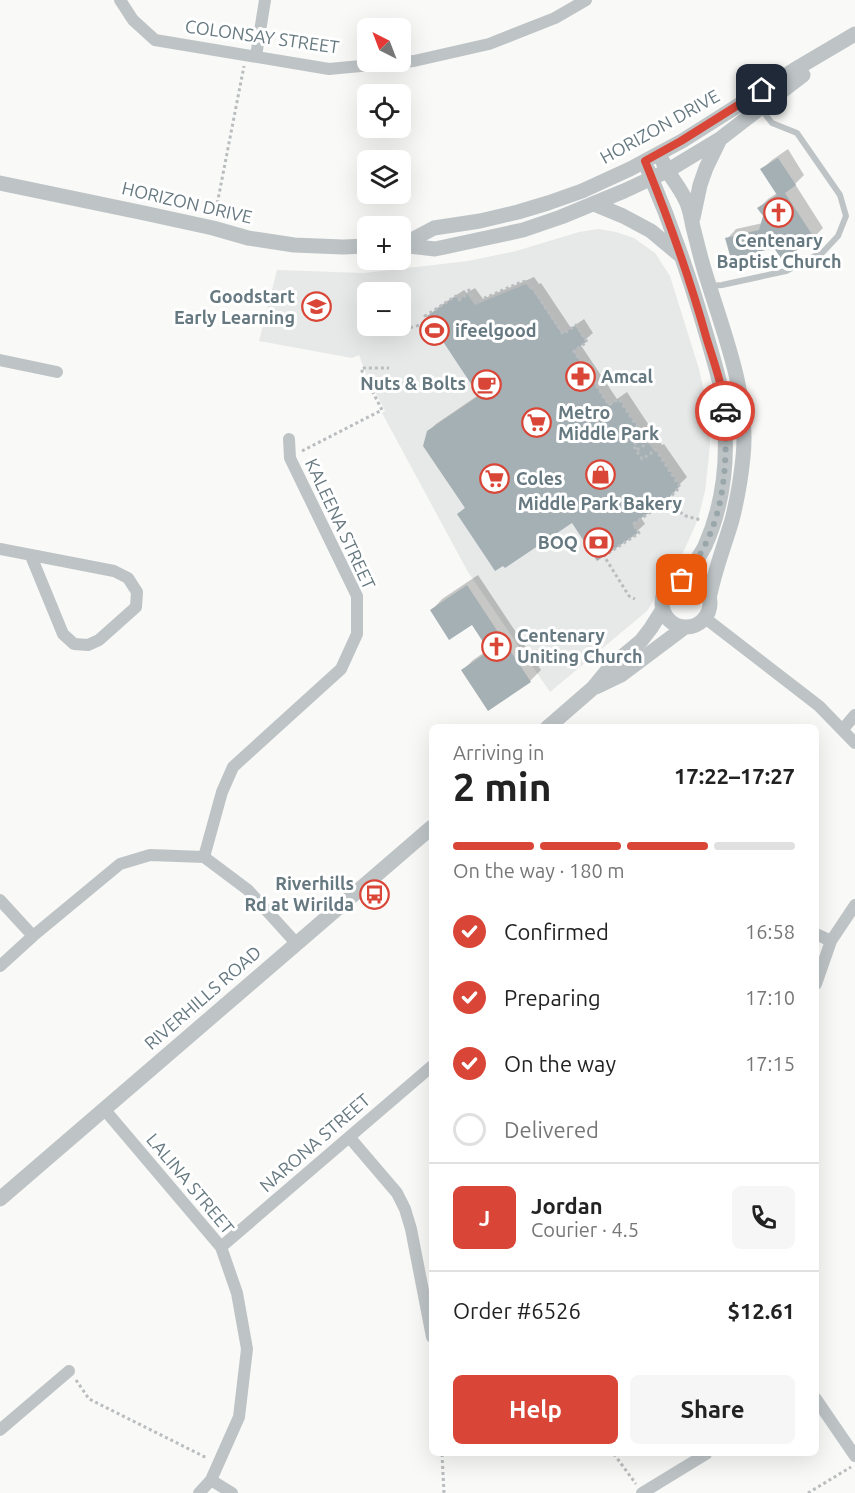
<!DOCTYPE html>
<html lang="en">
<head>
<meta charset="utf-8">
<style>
	:root { --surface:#fff; --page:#f6f6f6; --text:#222; --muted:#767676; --line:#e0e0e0; --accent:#d94637 }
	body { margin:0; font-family:Ubuntu,sans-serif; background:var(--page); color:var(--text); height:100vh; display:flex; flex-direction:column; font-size:22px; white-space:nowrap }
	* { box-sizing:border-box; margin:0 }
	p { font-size:20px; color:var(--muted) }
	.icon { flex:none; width:33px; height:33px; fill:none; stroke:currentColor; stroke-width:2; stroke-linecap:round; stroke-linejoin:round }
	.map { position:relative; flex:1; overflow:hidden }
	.details { position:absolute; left:429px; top:724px; width:390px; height:732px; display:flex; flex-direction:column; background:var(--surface); border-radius:9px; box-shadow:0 6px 24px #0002 }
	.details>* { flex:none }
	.needle { width:39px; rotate:318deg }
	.buttons { position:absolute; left:357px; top:18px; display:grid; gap:12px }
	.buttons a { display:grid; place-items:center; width:54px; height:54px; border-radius:9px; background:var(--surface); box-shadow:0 6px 24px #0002; font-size:30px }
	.pin { position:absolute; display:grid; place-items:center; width:51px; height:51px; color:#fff; margin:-26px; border-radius:12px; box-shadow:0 3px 9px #0006 }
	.courier { position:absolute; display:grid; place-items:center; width:60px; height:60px; margin:-30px; border:4px solid #d94637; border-radius:50%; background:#fff; color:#222; box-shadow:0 2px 8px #0007 }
	.summary em { font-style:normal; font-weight:700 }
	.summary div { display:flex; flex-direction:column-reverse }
	.summary { display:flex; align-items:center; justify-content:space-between; height:102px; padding:0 24px }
	h1 { font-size:39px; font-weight:700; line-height:45px }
	.bar { display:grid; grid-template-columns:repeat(4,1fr); gap:9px 6px; align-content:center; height:72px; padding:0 24px }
	.bar i { height:8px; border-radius:4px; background:var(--line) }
	.bar .on { background:var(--accent) }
	.bar p { grid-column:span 4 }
	.line { display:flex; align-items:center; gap:15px; padding:0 24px; border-top:2px solid var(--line) }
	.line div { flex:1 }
	.round { display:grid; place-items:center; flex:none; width:63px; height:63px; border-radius:9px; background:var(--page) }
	ol { padding:0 24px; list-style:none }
	li { display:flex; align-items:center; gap:18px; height:66px }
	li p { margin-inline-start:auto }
	li .icon { padding:6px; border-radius:50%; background:var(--accent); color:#fff; stroke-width:4 }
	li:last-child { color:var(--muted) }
	li i { width:33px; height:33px; border:3px solid var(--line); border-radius:50% }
	.primary-button { display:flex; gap:12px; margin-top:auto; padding:12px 24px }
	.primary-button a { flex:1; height:69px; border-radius:9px; background:var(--accent); color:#fff; font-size:24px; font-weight:700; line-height:69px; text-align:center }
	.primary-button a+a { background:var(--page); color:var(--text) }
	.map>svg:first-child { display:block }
	.built { fill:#e7e9e8; fill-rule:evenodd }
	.shadow { fill:#0003 }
	.building { fill:#a5b0b4 }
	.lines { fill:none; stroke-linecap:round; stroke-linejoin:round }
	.path { stroke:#b9bdbf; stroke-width:3; stroke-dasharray:3 3; stroke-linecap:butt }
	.service { stroke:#bec4c6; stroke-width:6 }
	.minor { stroke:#bec4c6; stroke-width:12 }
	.tertiary { stroke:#bec4c6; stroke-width:15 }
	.done { stroke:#99a6aa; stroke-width:6; stroke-dasharray:0 10.8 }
	.route { stroke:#d94637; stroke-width:8 }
	.labels { text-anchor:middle; stroke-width:6; stroke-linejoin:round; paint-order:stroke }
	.street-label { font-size:18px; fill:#667980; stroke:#fff }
	.poi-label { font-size:18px; font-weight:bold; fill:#667980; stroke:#fff; text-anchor:start }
</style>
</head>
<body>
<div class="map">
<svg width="855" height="1493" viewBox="0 0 855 1493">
	<rect width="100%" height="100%" fill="#f9f9f7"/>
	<path class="built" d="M598 229 616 232 634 238 655 253 670 276 699 369 708 408 710 444 708 465 705 491 698 519 687 544 678 563 647 611 550 692 468 572 382 413 385 411 367 376 359 355 352 358 259 341 277 270 364 273 468 261 516 251 579 232ZM368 292H400V326H368Z"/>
	<path class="shadow" d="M788 149 804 175 795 184 823 228 814 237 775 247 727 239 736 229 763 223 764 216 759 208 768 199 777 193 762 169 772 160Z
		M534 277 539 284 541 283 571 328 584 319 593 333 580 344 617 399 627 392 662 445 664 444 687 477 663 501 640 516 645 524 637 531 597 559 572 521 459 514 466 507 428 432 436 424 480 394 442 337 422 329 432 319 429 316 437 308 464 290 467 293 475 288 483 299Z
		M478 575 541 670 530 681 488 709 463 670 473 660 489 649 472 623 432 610 442 599Z"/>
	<path class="building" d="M778 158 796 185 785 193 815 239 782 260 774 248 731 259 725 238 759 230 763 216 757 208 777 195 760 169Z
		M526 284 531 290 532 289 562 334 575 326 586 342 573 351 609 406 619 399 654 451 656 450 680 486 664 503 632 524 638 533 597 561 572 523 505 568 503 566 495 571 457 514 465 508 423 446 427 431 479 396 442 340 432 346 420 329 431 321 427 316 456 296 459 300 467 294 475 305Z
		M467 585 531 682 488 711 461 670 489 651 472 625 449 640 430 610Z"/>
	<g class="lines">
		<path class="path" d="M215 215 244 66
			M468 289 476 302 521 282 528 281 563 334 576 325 587 342 574 351 609 405 619 399 644 437 633 445 642 459 656 450 680 487 664 503 633 524 639 533 604 556 629 596 635 599
			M387 334 420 325 428 320 425 316 456 296 459 300 470 292
			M637 450 655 438
			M302 451 382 410 361 369 364 368H389
			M665 502 686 516 701 520
			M76 1380 89 1399 207 1458
			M442 1454 444 1493
			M614 1454 636 1484
			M808 1493 851 1467"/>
		<path class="service" d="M710 286 722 285 786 271 823 252 838 236 846 216 840 195 797 133 772 123 761 109"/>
		<path class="minor" d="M120 0 133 20 155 40 329 69 414 61 489 44 555 18 586 0
			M256 56 265 0
			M0 360 57 372
			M0 549 114 571 128 578 137 592 136 607 99 640 88 645 74 644 63 634 31 556
			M705 618 819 706 855 743
			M843 729 855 715
			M204 857 222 792 233 767 341 669 357 634V596L290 458 289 439
			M0 900 33 936
			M816 934 831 941
			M0 966 33 936 120 864 150 855 204 857 248 890 296 943
			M816 984 831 941 855 905
			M104 1109 221 1247 237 1293 247 1349 239 1417 211 1480 199 1493
			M350 1138 397 1193 405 1209 411 1229 432 1337
			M221 1247 432 1066
			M816 1399 855 1456
			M0 1430 69 1371
			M211 1480 232 1493
			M642 1493 706 1454"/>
		<path class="tertiary" d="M663 162C669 176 680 187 686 201 690 209 691 218 693 227 696 239 699 251 702 262 720 325 750 391 743 457 741 478 737 500 732 520 724 547 714 572 709 599
			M648 170C669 219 687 269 702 320 710 347 719 375 724 403 725 412 725 422 725 431 727 470 721 510 705 546 699 558 690 569 682 580
			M0 183 144 213 213 228 248 238 294 245 343 247 368 246
			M594 204 623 216 651 231 681 256
			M693 218 700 185 706 168 720 139
			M400 245 435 249 523 230 561 217 624 191 667 171 720 139 803 75
			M402 245 434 228 480 221 518 212 548 203 582 191 630 169 682 141 794 70 855 34
			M662 603a24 24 0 1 1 48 0a24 24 0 1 1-48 0Z
			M596 687 621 675 685 627
			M547 728 593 688 611 666 641 641 651 628 663 609
			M0 1199 432 827"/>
	</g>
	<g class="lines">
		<path class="done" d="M682 580C689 570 697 560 703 549 726 506 727 458 725 411"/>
		<path class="route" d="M725 411C723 387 714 362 707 340 690 279 669 220 645 161L681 141 762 90"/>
	</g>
	<defs>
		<symbol id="church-ring" viewBox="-11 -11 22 22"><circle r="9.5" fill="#fff" stroke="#d94637" stroke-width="1.5"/><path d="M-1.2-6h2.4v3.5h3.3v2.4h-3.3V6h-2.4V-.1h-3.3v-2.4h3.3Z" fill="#d94637"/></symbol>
		<symbol id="school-ring" viewBox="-11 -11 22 22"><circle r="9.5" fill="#fff" stroke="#d94637" stroke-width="1.5"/><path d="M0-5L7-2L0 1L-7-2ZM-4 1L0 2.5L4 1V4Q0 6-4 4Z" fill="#d94637"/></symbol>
		<symbol id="stadium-ring" viewBox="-11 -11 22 22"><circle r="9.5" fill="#fff" stroke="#d94637" stroke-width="1.5"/><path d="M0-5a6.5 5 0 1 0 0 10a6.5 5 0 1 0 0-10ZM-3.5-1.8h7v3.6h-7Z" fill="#d94637"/></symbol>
		<symbol id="pharmacy-ring" viewBox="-11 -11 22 22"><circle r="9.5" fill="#fff" stroke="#d94637" stroke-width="1.5"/><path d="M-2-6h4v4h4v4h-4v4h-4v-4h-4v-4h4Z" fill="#d94637"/></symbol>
		<symbol id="cafe-ring" viewBox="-11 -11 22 22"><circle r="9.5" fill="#fff" stroke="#d94637" stroke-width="1.5"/><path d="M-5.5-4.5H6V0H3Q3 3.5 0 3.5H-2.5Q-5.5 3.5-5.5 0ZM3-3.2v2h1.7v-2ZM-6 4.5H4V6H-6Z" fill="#d94637"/></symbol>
		<symbol id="supermarket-ring" viewBox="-11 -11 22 22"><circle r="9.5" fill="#fff" stroke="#d94637" stroke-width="1.5"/><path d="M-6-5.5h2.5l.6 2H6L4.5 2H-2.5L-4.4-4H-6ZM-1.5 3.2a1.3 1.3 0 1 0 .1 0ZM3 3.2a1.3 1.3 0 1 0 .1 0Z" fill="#d94637"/></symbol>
		<symbol id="shop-ring" viewBox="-11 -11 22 22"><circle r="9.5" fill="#fff" stroke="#d94637" stroke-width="1.5"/><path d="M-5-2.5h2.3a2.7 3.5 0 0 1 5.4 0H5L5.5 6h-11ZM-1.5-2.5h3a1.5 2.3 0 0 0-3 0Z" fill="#d94637"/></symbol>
		<symbol id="bank-ring" viewBox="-11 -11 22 22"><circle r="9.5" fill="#fff" stroke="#d94637" stroke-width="1.5"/><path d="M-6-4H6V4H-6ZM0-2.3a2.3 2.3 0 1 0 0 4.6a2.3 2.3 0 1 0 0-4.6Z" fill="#d94637"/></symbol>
		<symbol id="bus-ring" viewBox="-11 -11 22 22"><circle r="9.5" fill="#fff" stroke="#d94637" stroke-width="1.5"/><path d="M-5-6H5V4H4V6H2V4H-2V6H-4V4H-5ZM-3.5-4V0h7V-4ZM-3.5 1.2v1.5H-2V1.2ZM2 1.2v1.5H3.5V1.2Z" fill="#d94637"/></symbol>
	</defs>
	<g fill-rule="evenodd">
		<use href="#church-ring" x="762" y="196" width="33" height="33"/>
		<use href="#school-ring" x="300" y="290" width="33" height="33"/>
		<use href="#stadium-ring" x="418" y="314" width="33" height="33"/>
		<use href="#pharmacy-ring" x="564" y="360" width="33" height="33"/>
		<use href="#cafe-ring" x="470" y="368" width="33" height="33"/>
		<use href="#supermarket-ring" x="520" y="406" width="33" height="33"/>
		<use href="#shop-ring" x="584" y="458" width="33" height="33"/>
		<use href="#supermarket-ring" x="478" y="462" width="33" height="33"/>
		<use href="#bank-ring" x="582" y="526" width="33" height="33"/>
		<use href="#church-ring" x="480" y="630" width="33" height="33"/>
		<use href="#bus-ring" x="358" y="878" width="33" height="33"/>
	</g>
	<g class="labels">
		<g class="street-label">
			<text transform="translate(262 37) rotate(8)" y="6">COLONSAY STREET</text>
			<text transform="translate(660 127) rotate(-29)" y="6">HORIZON DRIVE</text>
			<text transform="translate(187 203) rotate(13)" y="6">HORIZON DRIVE</text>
			<text transform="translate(340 524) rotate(65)" y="6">KALEENA STREET</text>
			<text transform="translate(203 998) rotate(-41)" y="6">RIVERHILLS ROAD</text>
			<text transform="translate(315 1143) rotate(-41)" y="6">NARONA STREET</text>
			<text transform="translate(190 1184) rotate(50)" y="6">LALINA STREET</text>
		</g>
		<g class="poi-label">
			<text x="779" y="247" text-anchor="middle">Centenary<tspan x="779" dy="21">Baptist Church</tspan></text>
			<text x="295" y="303" text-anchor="end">Goodstart<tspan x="295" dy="21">Early Learning</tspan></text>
			<text x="455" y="337">ifeelgood</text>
			<text x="601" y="383">Amcal</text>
			<text x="466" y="390" text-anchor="end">Nuts &amp; Bolts</text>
			<text x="558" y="419">Metro<tspan x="558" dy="21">Middle Park</tspan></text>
			<text x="516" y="485">Coles</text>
			<text x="600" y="510" text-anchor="middle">Middle Park Bakery</text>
			<text x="578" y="549" text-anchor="end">BOQ</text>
			<text x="517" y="642">Centenary<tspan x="517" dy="21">Uniting Church</tspan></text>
			<text x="354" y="890" text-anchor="end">Riverhills<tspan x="354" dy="21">Rd at Wirilda</tspan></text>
		</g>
	</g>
</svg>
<div class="buttons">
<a><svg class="needle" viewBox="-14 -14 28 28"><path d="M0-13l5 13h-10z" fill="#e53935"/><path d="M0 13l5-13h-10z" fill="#767676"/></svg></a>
<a><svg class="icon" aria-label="locate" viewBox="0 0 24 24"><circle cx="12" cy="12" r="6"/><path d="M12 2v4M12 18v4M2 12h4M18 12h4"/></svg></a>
<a><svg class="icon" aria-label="layers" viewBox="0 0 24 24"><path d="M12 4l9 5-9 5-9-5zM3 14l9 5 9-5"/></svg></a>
<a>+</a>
<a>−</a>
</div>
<div class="pin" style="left:682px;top:580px;background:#ea580c"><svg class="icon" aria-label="bag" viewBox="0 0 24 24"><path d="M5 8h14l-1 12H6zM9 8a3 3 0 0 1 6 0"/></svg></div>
<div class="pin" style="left:762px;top:90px;background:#1f2937"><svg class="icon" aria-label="home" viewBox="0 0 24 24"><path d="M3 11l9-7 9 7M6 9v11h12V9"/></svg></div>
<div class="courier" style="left:725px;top:411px"><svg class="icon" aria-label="car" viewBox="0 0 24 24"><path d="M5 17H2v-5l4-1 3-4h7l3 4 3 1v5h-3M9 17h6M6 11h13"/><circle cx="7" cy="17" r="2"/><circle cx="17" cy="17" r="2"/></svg></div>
<section class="details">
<div class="summary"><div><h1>2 min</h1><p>Arriving in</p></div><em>17:22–17:27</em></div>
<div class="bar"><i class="on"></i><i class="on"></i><i class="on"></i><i></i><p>On the way · 180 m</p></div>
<ol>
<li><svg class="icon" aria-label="check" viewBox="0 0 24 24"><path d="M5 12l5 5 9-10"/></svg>Confirmed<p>16:58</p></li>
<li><svg class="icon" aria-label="check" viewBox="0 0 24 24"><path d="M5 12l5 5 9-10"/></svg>Preparing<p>17:10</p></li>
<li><svg class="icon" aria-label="check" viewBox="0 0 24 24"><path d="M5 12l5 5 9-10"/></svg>On the way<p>17:15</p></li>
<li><i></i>Delivered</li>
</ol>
<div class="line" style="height:108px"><b class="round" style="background:var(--accent);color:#fff">J</b><div><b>Jordan</b><p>Courier · 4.5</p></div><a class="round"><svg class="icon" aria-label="phone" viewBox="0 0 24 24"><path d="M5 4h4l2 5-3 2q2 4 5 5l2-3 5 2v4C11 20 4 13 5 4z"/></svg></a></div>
<div class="line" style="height:78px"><div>Order #6526</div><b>$12.61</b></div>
<div class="primary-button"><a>Help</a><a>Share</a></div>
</section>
</div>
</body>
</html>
